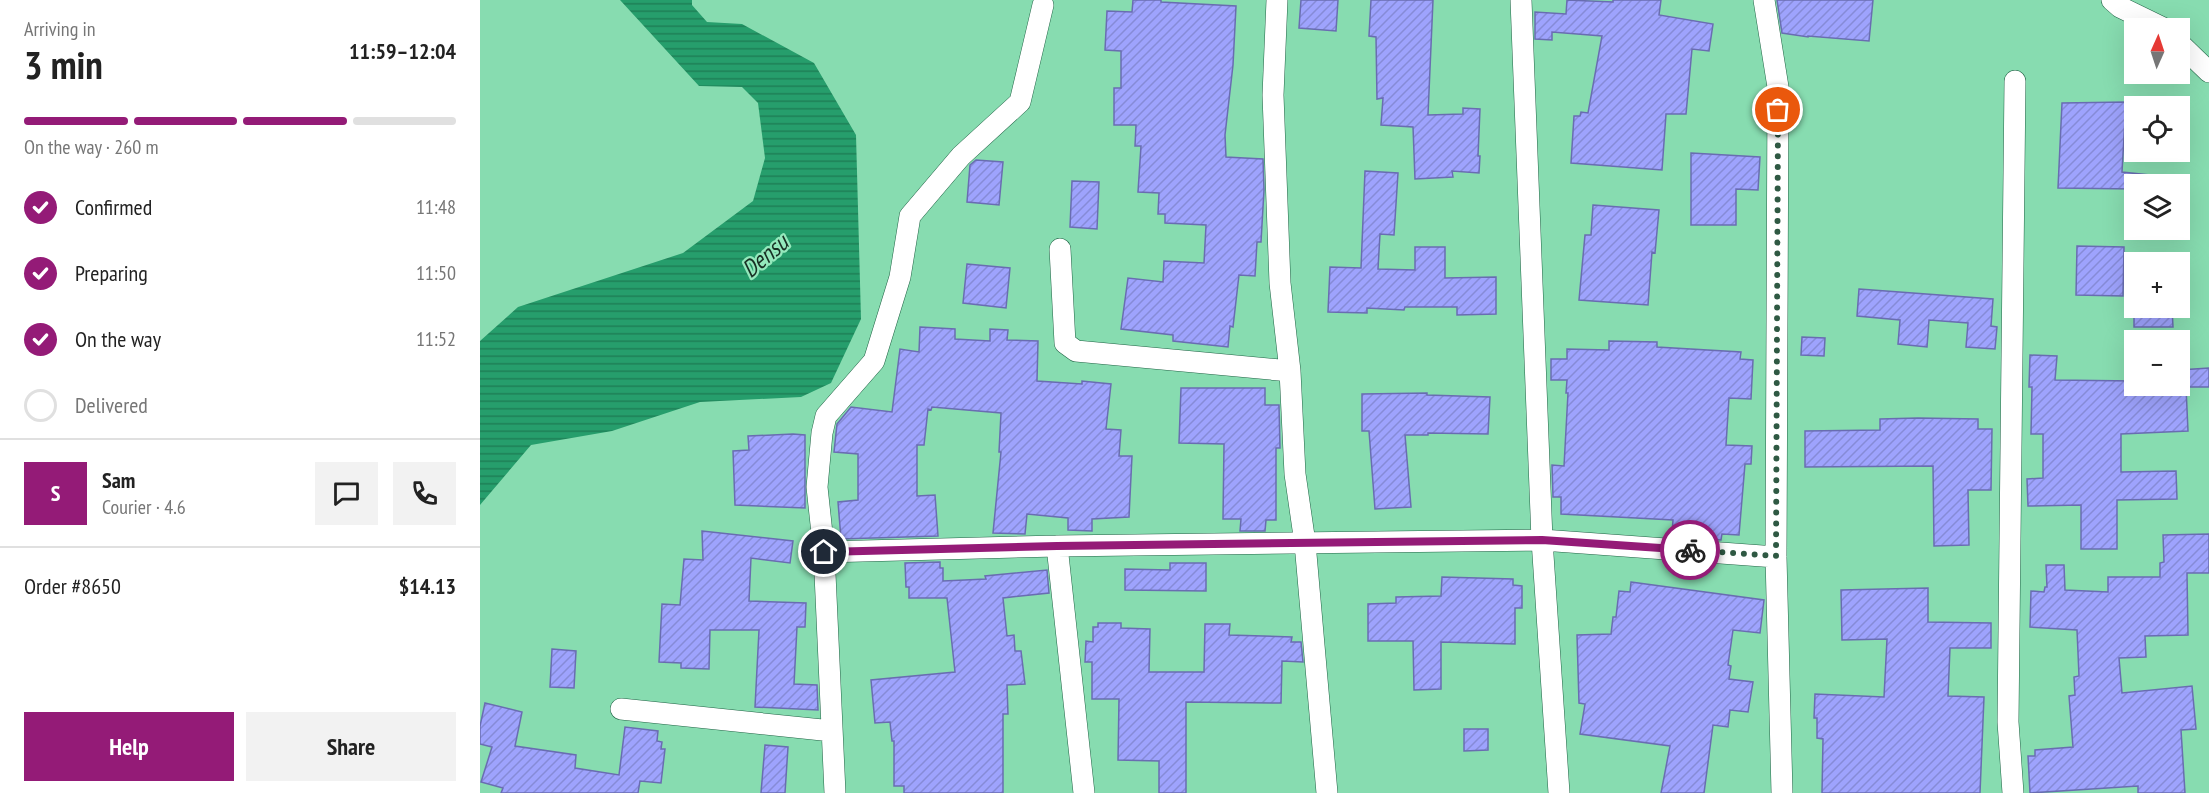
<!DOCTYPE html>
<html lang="en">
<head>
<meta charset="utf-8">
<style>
	:root { --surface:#fff; --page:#f2f2f2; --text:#222; --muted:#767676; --line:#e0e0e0; --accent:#941b77 }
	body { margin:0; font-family:"PT Sans Narrow",sans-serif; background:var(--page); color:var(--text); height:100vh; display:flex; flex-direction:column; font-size:22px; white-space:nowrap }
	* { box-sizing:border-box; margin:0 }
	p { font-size:20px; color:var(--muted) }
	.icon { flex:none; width:33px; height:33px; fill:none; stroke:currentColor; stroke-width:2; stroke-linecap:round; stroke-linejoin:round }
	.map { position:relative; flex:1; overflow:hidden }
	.details { display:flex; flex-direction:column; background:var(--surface); width:480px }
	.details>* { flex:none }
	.needle { width:39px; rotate:3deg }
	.controls { position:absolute; left:1644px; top:18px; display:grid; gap:12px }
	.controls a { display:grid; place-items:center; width:66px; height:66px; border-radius:0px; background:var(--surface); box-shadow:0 6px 24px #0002; font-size:30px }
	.pin { position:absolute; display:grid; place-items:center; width:51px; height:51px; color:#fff; margin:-26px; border:3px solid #fff; border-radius:50%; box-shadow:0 2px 6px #0007 }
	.courier { position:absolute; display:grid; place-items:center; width:60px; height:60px; margin:-30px; border:4px solid #941b77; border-radius:50%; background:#fff; color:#222; box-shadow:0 2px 8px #0007 }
	.headline em { font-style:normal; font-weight:800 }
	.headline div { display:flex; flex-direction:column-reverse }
	.headline { display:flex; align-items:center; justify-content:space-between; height:102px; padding:0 24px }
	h1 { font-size:39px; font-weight:800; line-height:45px }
	.bar { display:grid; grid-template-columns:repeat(4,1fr); gap:9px 6px; align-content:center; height:72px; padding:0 24px }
	.bar i { height:8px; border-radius:4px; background:var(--line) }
	.bar .on { background:var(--accent) }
	.bar p { grid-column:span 4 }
	.line { display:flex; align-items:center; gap:15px; padding:0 24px; border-top:2px solid var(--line) }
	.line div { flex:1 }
	.round { display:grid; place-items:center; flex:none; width:63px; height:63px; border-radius:0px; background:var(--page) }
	ol { padding:0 24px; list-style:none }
	li { display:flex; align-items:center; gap:18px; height:66px }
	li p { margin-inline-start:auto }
	li .icon { padding:6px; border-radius:50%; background:var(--accent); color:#fff; stroke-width:4 }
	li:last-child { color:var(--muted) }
	li i { width:33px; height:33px; border:3px solid var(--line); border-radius:50% }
	.cta { display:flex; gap:12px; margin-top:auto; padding:12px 24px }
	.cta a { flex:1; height:69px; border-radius:0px; background:var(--accent); color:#fff; font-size:24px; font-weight:800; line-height:69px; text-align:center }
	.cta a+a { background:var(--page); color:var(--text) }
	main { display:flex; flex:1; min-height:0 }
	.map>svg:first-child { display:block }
	.water { fill:url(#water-rules) }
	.building { fill:url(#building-hatch); stroke:#696db1; stroke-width:1.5 }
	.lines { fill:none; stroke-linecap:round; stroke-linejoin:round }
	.minor-casing { stroke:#206345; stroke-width:22 }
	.minor { stroke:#fff; stroke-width:21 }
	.done { stroke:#2f5943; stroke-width:6; stroke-dasharray:0 10.8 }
	.route { stroke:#941b77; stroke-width:8 }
	.labels { text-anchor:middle; stroke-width:4.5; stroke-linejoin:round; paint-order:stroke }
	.water-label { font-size:24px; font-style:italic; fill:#172f23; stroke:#94e9bc }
</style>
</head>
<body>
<main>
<section class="details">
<div class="headline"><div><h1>3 min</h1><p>Arriving in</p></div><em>11:59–12:04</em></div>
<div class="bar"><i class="on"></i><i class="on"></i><i class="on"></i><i></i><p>On the way · 260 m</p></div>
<ol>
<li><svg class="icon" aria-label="check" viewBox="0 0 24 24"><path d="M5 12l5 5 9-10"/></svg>Confirmed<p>11:48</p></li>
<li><svg class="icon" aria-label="check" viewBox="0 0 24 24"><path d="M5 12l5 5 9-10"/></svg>Preparing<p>11:50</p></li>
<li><svg class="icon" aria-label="check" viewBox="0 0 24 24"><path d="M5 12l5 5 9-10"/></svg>On the way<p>11:52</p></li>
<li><i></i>Delivered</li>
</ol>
<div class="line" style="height:108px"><b class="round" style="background:var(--accent);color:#fff">S</b><div><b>Sam</b><p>Courier · 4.6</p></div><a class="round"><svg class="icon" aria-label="chat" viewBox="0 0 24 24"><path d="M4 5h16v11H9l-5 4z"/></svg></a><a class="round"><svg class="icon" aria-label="phone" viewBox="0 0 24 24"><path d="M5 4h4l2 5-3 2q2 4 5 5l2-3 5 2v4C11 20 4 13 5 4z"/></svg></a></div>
<div class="line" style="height:78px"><div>Order #8650</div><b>$14.13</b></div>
<div class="cta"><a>Help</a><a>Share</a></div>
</section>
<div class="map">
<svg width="1729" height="793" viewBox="0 0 1729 793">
	<defs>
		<pattern id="water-rules" width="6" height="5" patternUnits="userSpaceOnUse" patternTransform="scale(1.5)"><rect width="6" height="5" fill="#269e6c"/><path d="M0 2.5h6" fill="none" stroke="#1e8057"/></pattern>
		<pattern id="building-hatch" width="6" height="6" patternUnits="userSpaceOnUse" patternTransform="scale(1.5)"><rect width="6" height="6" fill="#9ea3fd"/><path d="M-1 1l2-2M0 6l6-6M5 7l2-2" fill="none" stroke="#868bd7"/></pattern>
	</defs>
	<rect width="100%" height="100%" fill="#87dcb0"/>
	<path class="water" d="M140 0H212V5L227 22 262 24 334 63 376 135 381 319 351 383 321 397 220 402 132 431 51 445 0 505V341L38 307 203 253 273 201 285 158 278 103 262 87 219 86Z"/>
	<path class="building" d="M653 0H681V2L756 6 753 65 745 135 746 157 783 159 784 190 781 242H777L775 276 759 275 753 327 750 326 748 347 693 341V335L641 329 648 278 683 282 684 261 724 263 726 225 685 223V214H678L679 193 658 192 661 146H655L656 125H634V88H641V51L625 50 627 11 652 12Z
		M821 0H858L856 31 819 28Z
		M891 0H953L948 115 983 114V108L1000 109 998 156H1000L999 173 972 171 973 177 935 179 933 127 901 125 903 98 897 99 896 37 889 36Z
		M1087 0 1133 2V0H1181L1179 15 1233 24 1229 51 1212 49 1206 114H1186L1182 170 1091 163 1094 116H1100L1101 112 1108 113 1122 36 1072 32V40L1055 39V12L1086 14Z
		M1297 0H1393L1389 41 1328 36V37L1302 33Z
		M1646 102 1642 172 1679 176 1678 184H1654V189L1578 188 1582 103Z
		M1211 153 1280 157 1278 190 1256 189V225H1211Z
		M496 160 523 162 519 205 487 202 490 165Z
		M885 171 918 173 914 235 900 234 898 269 935 270V247H965V278L1016 277V314L977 315V307H925L924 310 887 308V313L848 312 850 267 881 268Z
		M592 181 619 182 617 229 590 227Z
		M1113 205 1179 210 1175 253 1172 252 1168 305 1099 300 1105 235H1111Z
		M1597 246 1644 247 1643 296 1596 295Z
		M487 264 530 268 526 308 483 303Z
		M1379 289 1513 299 1511 326 1517 327 1515 349 1486 347 1488 323 1449 320 1447 347 1418 344 1420 320 1377 316Z
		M1654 308H1692L1693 327H1654Z
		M440 327 475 329V339L510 341V329L528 330 527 340 558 341 557 381 602 384V381L631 384 626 429 641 430 639 456H652L649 517 612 519V531L588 530V518L547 514 545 534 513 533 521 452H519L521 413 452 407 451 410 448 409 444 445H437V496L455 495 458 536 361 539 358 502 378 500V454L354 452 357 424 371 407 412 412 420 349 439 352Z
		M1322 337 1345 338 1344 356 1321 355Z
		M1129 341 1177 342V347L1261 352 1260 359 1273 360 1271 399 1249 398 1246 445 1272 446 1271 464H1265L1259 535 1242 534 1241 540 1199 537 1200 533H1192L1193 520 1081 514V497H1073L1072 465 1084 466 1088 393H1086L1087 380H1071V359H1087V349L1129 350Z
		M1550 355 1577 356 1575 380 1654 381V386H1700V370L1729 368V387H1706L1708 431 1641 434V472L1696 471 1697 499 1637 500V549H1601V505L1548 506 1547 479 1563 478V434H1551L1552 387H1549Z
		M701 388H785V405H799L800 448H796V520H786L785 531H760L761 519H743L744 444 699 443Z
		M947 393V395L1010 397 1008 434 948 433V435H925L931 507 895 509 889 431H882V394Z
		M1438 418 1498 419V429H1512L1511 490H1488L1489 545 1454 546 1453 466 1325 467V431L1400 430V419Z
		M313 434 325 435V508L255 505 253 451 269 450 268 436Z
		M222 531 313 541 310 563 271 558 269 601 326 603 325 627H317L314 684 337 685 338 710 275 707 279 630H230L229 669 201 668V663L179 662 182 604 200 605 204 559 223 560Z
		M1729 534V573H1707L1708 635 1665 636 1666 657 1639 658 1642 693 1712 686 1716 729 1701 730 1705 793H1658V786L1550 793 1548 756H1555V750L1593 747 1589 696 1595 695 1594 677 1599 676 1597 630 1550 627 1551 591 1564 592 1565 587H1567L1566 565H1584L1585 590 1628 592V577H1680V563L1684 562 1683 535Z
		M460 562V568H463V581L506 579 505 576 567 570 569 593 523 598 527 636 534 635 535 651H541L545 684 527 685 528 714H523V793H424V786H414V741H412L410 722 395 723 391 680 475 672 467 598H429V587H426L425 563Z
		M690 563H726V591L645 590V569L690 570Z
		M962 577 1033 579V585L1042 586V608H1035V644L961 642V689L934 690 933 641H888V604L916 603V597L961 596Z
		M1151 582 1284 600 1280 633 1253 630 1248 665 1251 666 1249 679 1273 682 1268 712 1250 710 1248 727 1233 725 1224 793H1181L1190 746 1100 734 1105 704 1099 703 1097 635 1131 634 1133 617H1136L1139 591 1150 592Z
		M1448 588V622L1511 623V648H1470L1468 696 1504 697 1500 793H1342L1343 739 1337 738V718H1334L1335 694 1404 697 1407 639 1362 640 1361 590Z
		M618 623H641V628L670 629 669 672H724L725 624H750L749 635 812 637 811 642H821L823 662 802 661 801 703 706 702V793H679V761L638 760 639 699H612V662H605L606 641 613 642V627H618Z
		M72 649 96 651 94 688 70 687Z
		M5 703 42 712 35 746 96 755 95 768 139 775 145 727 178 731 177 741 182 742 181 749H185L181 783 160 781 158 793H21L23 788 1 782 12 747 0 744V726Z
		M984 729H1008V750L984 751Z
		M285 745 308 747 305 793H281Z"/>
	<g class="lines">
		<defs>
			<path id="minor" d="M797 0 793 95 800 283 810 371 815 474 825 543 847 793
				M1041 0 1062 540 1079 793
				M1284 0 1298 87 1296 557 1302 793
				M1632 0 1640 7 1683 28
				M1700 44 1729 72
				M580 249 585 343 596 351 810 371
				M577 546 604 793
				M344 552 577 546 1062 540 1296 557
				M141 709 352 731
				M355 793 344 552 337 487 342 433 346 416 394 361 420 277 430 216 481 156 540 102 563 5
				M1533 793 1528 722 1535 81"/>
		</defs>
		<use href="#minor" class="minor-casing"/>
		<use href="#minor" class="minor"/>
	</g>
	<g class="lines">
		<path class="done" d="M1210 550 1296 556 1298 110"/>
		<path class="route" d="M344 552 577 546 1062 540 1210 550"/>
	</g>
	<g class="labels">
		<g class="water-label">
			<text transform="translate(285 256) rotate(-40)" y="8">Densu</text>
		</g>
	</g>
</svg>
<div class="controls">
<a><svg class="needle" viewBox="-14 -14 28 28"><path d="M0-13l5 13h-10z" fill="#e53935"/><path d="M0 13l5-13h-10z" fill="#767676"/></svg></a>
<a><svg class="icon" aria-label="locate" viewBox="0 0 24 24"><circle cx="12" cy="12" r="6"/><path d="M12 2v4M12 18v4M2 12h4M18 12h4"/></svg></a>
<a><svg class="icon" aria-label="layers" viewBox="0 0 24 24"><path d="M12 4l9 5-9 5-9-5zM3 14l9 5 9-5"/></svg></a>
<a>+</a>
<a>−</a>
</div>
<div class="pin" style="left:1298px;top:110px;background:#ea580c"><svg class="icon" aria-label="bag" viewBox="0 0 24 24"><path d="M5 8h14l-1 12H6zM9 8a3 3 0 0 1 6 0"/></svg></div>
<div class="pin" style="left:344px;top:552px;background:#1f2937"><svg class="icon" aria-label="home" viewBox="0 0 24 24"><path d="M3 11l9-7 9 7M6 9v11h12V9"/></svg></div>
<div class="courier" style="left:1210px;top:550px"><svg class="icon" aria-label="bike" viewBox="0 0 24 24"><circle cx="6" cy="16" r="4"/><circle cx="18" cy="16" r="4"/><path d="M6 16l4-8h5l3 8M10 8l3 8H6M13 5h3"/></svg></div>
</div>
</main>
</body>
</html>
